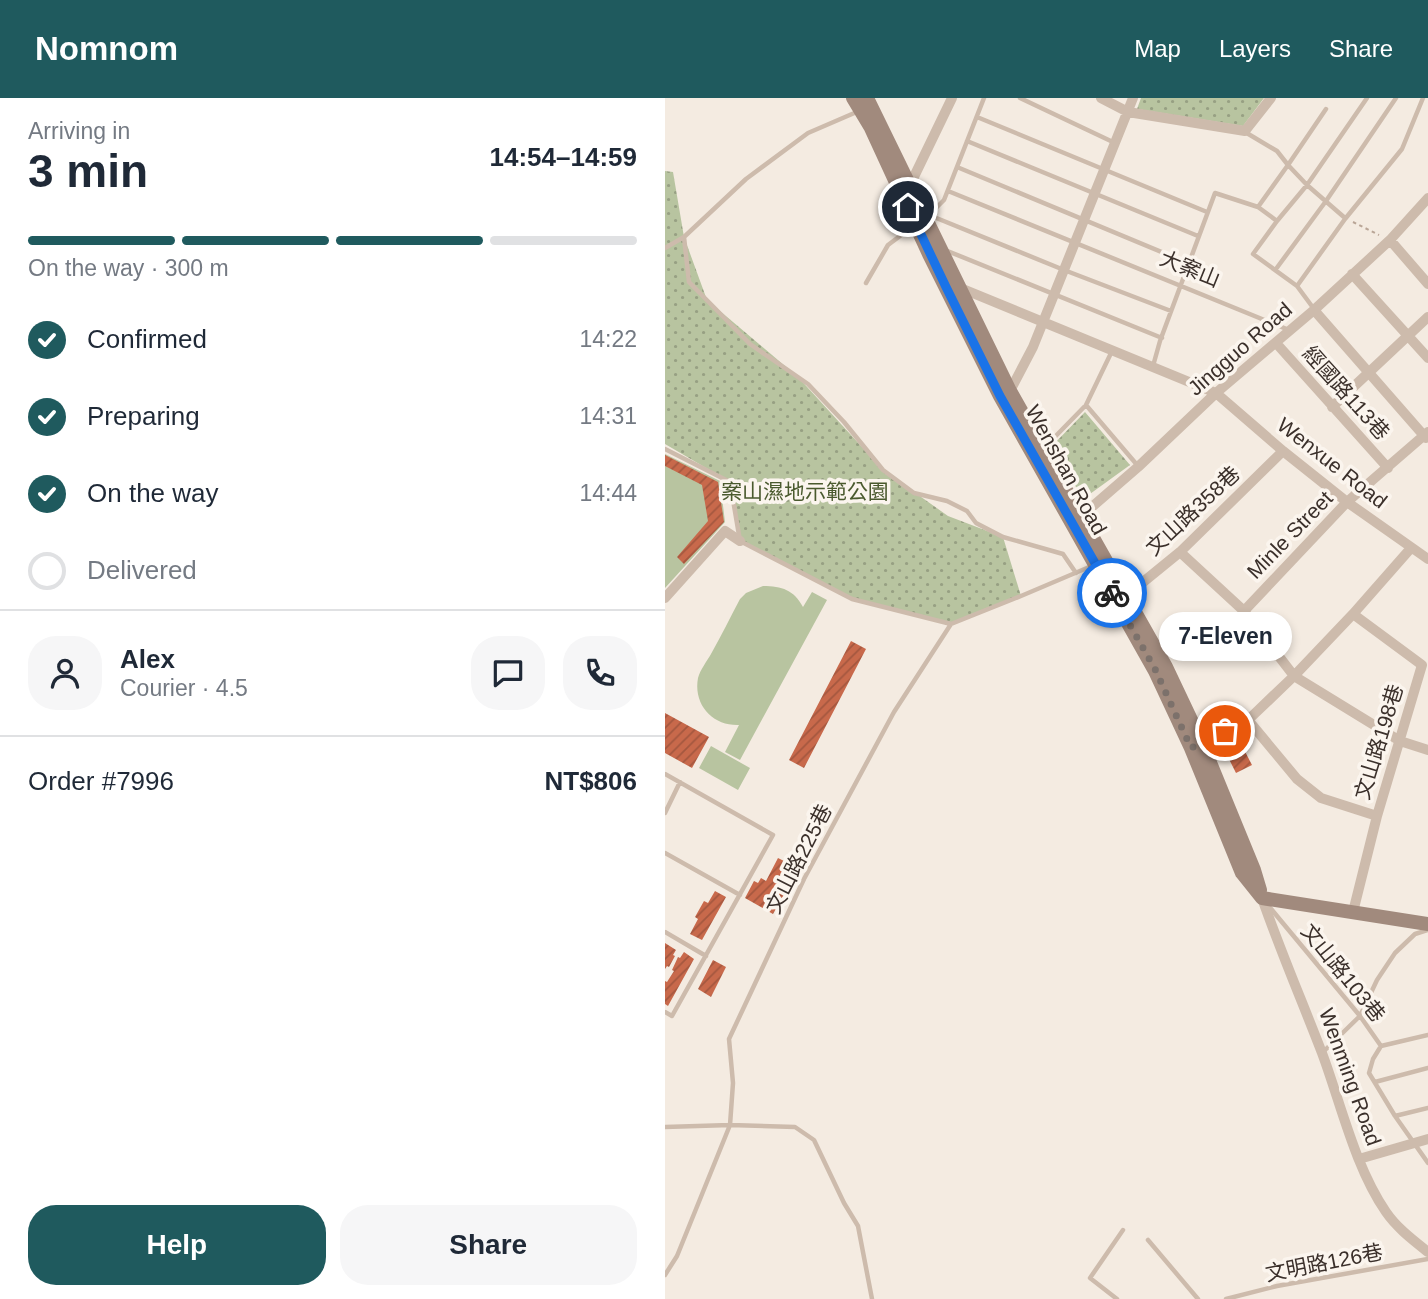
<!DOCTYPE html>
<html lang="en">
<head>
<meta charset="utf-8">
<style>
	:root { --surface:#fff; --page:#f6f6f7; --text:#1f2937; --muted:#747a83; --line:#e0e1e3; --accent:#1f5a5e }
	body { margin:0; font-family:Helvetica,"Noto Sans TC",sans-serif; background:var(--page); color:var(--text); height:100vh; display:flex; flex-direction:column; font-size:26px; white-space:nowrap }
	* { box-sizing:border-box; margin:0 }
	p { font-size:23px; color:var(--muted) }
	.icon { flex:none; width:38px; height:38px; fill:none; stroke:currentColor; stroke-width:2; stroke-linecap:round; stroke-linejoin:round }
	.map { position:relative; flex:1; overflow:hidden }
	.side { display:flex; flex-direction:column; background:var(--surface); width:665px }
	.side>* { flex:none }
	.pin { position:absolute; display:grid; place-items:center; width:60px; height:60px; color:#fff; margin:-30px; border:4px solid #fff; border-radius:50%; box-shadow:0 2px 7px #0007 }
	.courier { position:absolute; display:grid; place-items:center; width:70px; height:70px; margin:-35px; border:5px solid #1a73e8; border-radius:50%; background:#fff; color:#222; box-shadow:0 2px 9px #0007 }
	.bubble { position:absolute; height:49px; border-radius:24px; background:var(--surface); box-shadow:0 4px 10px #0003; font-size:23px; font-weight:700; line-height:49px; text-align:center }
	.overview em { font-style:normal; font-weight:700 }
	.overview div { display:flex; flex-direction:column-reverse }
	.overview { display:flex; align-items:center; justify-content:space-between; height:119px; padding:0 28px }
	h1 { font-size:46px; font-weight:700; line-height:52px }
	.bar { display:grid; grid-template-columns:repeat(4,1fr); gap:10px 7px; align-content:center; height:84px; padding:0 28px }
	.bar i { height:9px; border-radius:5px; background:var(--line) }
	.bar .current { background:var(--accent) }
	.bar p { grid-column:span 4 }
	.line { display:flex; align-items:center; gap:18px; padding:0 28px; border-top:2px solid var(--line) }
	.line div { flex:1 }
	.round { display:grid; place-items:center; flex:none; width:74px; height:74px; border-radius:28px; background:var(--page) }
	ol { padding:0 28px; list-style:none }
	li { display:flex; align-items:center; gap:21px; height:77px }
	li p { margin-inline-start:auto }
	li .icon { padding:7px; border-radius:50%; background:var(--accent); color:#fff; stroke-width:4 }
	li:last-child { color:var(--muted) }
	li i { width:38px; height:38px; border:4px solid var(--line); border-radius:50% }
	.action { display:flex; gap:14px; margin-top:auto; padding:14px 28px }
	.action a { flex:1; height:80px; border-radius:28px; background:var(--accent); color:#fff; font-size:28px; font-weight:700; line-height:80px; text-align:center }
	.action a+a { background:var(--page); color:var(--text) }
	header { display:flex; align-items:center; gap:42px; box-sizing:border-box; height:98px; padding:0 35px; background:var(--accent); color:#fff }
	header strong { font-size:33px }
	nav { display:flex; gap:38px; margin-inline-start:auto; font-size:24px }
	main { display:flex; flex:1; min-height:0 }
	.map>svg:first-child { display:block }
	.grass { fill:url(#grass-dots) }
	.garden { fill:#b8c4a0 }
	.building { fill:url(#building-hatch) }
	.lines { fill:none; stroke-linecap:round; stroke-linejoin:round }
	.path { stroke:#b9a596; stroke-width:2; stroke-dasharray:3.5 3.5; stroke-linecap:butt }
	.lane { stroke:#cdbbac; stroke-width:4.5 }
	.street { stroke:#cdbbac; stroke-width:10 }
	.secondary { stroke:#a18a7d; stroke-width:14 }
	.done { stroke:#7c716b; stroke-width:7; stroke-dasharray:0 12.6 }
	.route { stroke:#1a73e8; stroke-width:9 }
	.labels { text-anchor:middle; stroke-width:7; stroke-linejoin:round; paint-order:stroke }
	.street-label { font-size:21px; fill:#3b302b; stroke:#fbf5ee }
	.park-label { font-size:21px; fill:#4a5a2e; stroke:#fbf5ee }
</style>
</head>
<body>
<header>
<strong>Nomnom</strong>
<nav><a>Map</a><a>Layers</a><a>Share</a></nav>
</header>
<main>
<section class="side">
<div class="overview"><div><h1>3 min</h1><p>Arriving in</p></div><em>14:54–14:59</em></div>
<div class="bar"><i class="current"></i><i class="current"></i><i class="current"></i><i></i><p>On the way · 300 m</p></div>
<ol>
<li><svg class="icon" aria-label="check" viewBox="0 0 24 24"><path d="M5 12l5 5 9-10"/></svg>Confirmed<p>14:22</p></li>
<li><svg class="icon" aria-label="check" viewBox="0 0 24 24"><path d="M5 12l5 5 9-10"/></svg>Preparing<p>14:31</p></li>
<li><svg class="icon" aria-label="check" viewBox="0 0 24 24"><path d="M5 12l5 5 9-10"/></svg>On the way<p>14:44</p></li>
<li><i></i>Delivered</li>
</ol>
<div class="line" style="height:126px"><a class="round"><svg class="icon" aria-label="person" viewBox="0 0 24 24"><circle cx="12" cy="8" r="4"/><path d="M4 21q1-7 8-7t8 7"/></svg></a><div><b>Alex</b><p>Courier · 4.5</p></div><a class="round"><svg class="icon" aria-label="chat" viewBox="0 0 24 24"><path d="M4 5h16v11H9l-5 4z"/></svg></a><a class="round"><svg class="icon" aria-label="phone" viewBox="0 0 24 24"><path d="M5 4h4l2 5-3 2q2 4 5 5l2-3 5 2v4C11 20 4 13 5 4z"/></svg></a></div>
<div class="line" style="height:91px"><div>Order #7996</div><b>NT$806</b></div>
<div class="action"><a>Help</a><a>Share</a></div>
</section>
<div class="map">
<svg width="763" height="1201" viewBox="0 0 763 1201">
	<defs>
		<pattern id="grass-dots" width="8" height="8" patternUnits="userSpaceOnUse" patternTransform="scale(1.75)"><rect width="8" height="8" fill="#b8c4a0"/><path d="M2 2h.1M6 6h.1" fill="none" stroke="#97a083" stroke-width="1.8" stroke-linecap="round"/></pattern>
		<pattern id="building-hatch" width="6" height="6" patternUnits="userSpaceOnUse" patternTransform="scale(1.75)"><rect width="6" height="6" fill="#c8694b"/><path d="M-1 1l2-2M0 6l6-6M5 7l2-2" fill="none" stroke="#a4573f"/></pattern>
	</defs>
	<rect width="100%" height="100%" fill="#f4ebe1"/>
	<path class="grass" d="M476 0H599L578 28 472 11Z
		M0 73 8 74 19 139 42 202 133 279 218 372 283 418 338 439 356 498 286 526 187 501 75 443 65 384 0 346Z
		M420 314 465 367 418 401 387 348Z"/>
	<path class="garden" d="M0 356 55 383 60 424 0 490Z
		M98 488C117 488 129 492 138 509L147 494 162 502 75 662 60 654 74 627C48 628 28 607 33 580 35 572 42 563 46 556 56 538 65 520 75 501L81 495Z
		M46 648 85 670 73 692 34 670Z"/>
	<path class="building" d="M0 357 53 384 59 424 19 466 12 459 43 423 37 387 0 368Z
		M186 543 201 551 139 670 124 662Z
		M0 615 44 639 27 670 0 655Z
		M573 640 587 667 571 675 557 647Z
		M113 760 133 770 130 777 119 772 117 776 127 782 108 816 80 800 89 783 93 785 96 780 101 783Z
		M50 793 61 799 37 842 25 836 33 821 30 819 39 803 43 805Z
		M0 845 11 852 8 857 10 858 4 869 2 868 0 871Z
		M19 854 29 861 3 908 0 906V883L2 884 9 873 7 872 13 859 15 860Z
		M48 862 61 869 46 899 33 891Z"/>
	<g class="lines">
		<path class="path" d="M688 124 714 137"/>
		<path class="lane" d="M355 0 450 45
			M661 11 623 67 642 87 680 120
			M312 19 542 114
			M580 34 612 53 623 67 593 109 612 123 588 156 632 188 649 211
			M302 43 533 138
			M292 69 523 165
			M283 93 624 232
			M264 117 399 172 506 213
			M263 118 279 102 319 0
			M612 123 642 87 702 0
			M19 139 24 184 85 246 143 286 179 324 218 372 249 395 282 403 302 413 311 425 338 439 398 456 411 475
			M0 150 19 139 81 81 143 35 194 13
			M280 152 497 240
			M611 171 661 103 731 0
			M201 185 223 147 247 129
			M632 188 680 121 737 51 758 0
			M488 268 495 243 550 95 593 109
			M421 307 473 368
			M381 348 421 307 447 253
			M0 351 65 384 75 443 187 501 286 526 356 498 429 467
			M0 676 108 737 7 918 0 914
			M0 715 15 684
			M0 755 75 797
			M602 806 695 918 716 948 708 961 704 975 730 1018 763 1065
			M0 834 41 858
			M716 948 763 937
			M657 955 695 918 712 882 730 855 750 836 763 832
			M710 984 763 970
			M730 1018 763 1010
			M0 1029 65 1027 130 1029 149 1042 179 1105 193 1128 207 1201
			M483 1142 533 1201
			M0 1177 12 1158 65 1027 68 985 64 941 139 781 229 614 286 526
			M452 1201 425 1180 458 1132
			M561 1201 612 1188 763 1161"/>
		<path class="street" d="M436 0 463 14 580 33 606 0
			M245 87 287 0
			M725 142 763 186
			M687 176 763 260
			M293 189 551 295 618 353 682 404 763 461
			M649 212 761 340
			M611 245 723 370
			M345 293 368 249 468 0
			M667 309 763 219
			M413 421 473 369 551 295 649 212 725 142 763 100
			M515 454 579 513 629 578 735 643 763 652
			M461 498 515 454 618 353
			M0 500 60 433 75 443
			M579 513 682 404 763 334
			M583 622 632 681 656 700 712 718
			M532 647 583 622 629 578 688 516 746 450
			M597 800C615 852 637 903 657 955 676 1006 690 1069 721 1114 732 1130 748 1142 763 1154
			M688 814 712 718 757 567 688 516
			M694 1061 763 1041"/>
		<path class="secondary" d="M188 0 206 30 264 156 335 298 490 573 526 650 577 775 597 800 763 826
			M202 0 345 293 501 569 537 645 589 772 595 792"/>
	</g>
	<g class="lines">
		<path class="done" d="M447 495 491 573 526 650 560 633"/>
		<path class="route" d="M243 109 281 189 335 298 447 495"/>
	</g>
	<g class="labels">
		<g class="street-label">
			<text transform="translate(525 171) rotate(22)" y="7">大案山</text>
			<text transform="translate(575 251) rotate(-41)" y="7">Jingguo Road</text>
			<text transform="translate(681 295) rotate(48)" y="7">經國路113巷</text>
			<text transform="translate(667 365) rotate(38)" y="7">Wenxue Road</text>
			<text transform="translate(401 372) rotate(61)" y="7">Wenshan Road</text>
			<text transform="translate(528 413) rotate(-43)" y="7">文山路358巷</text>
			<text transform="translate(625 437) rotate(-46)" y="7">Minle Street</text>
			<text transform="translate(714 644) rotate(-73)" y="7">文山路198巷</text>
			<text transform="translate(134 761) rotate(-63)" y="7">文山路225巷</text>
			<text transform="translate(678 875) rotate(51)" y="7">文山路103巷</text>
			<text transform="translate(685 979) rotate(70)" y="7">Wenming Road</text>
			<text transform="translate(659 1165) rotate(-11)" y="7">文明路126巷</text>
		</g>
		<g class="park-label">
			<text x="140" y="401">案山濕地示範公園</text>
		</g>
	</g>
</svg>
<div class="pin" style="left:560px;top:633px;background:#ea580c"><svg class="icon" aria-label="bag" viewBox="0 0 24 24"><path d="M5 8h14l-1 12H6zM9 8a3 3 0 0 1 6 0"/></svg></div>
<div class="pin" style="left:243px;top:109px;background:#1f2937"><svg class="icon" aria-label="home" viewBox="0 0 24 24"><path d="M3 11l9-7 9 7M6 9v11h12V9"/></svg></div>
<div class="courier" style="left:447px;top:495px"><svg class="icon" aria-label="bike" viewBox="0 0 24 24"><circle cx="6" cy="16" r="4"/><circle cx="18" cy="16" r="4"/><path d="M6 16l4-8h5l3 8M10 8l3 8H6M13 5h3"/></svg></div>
<div class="bubble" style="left:494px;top:514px;width:133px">7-Eleven</div>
</div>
</main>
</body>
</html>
